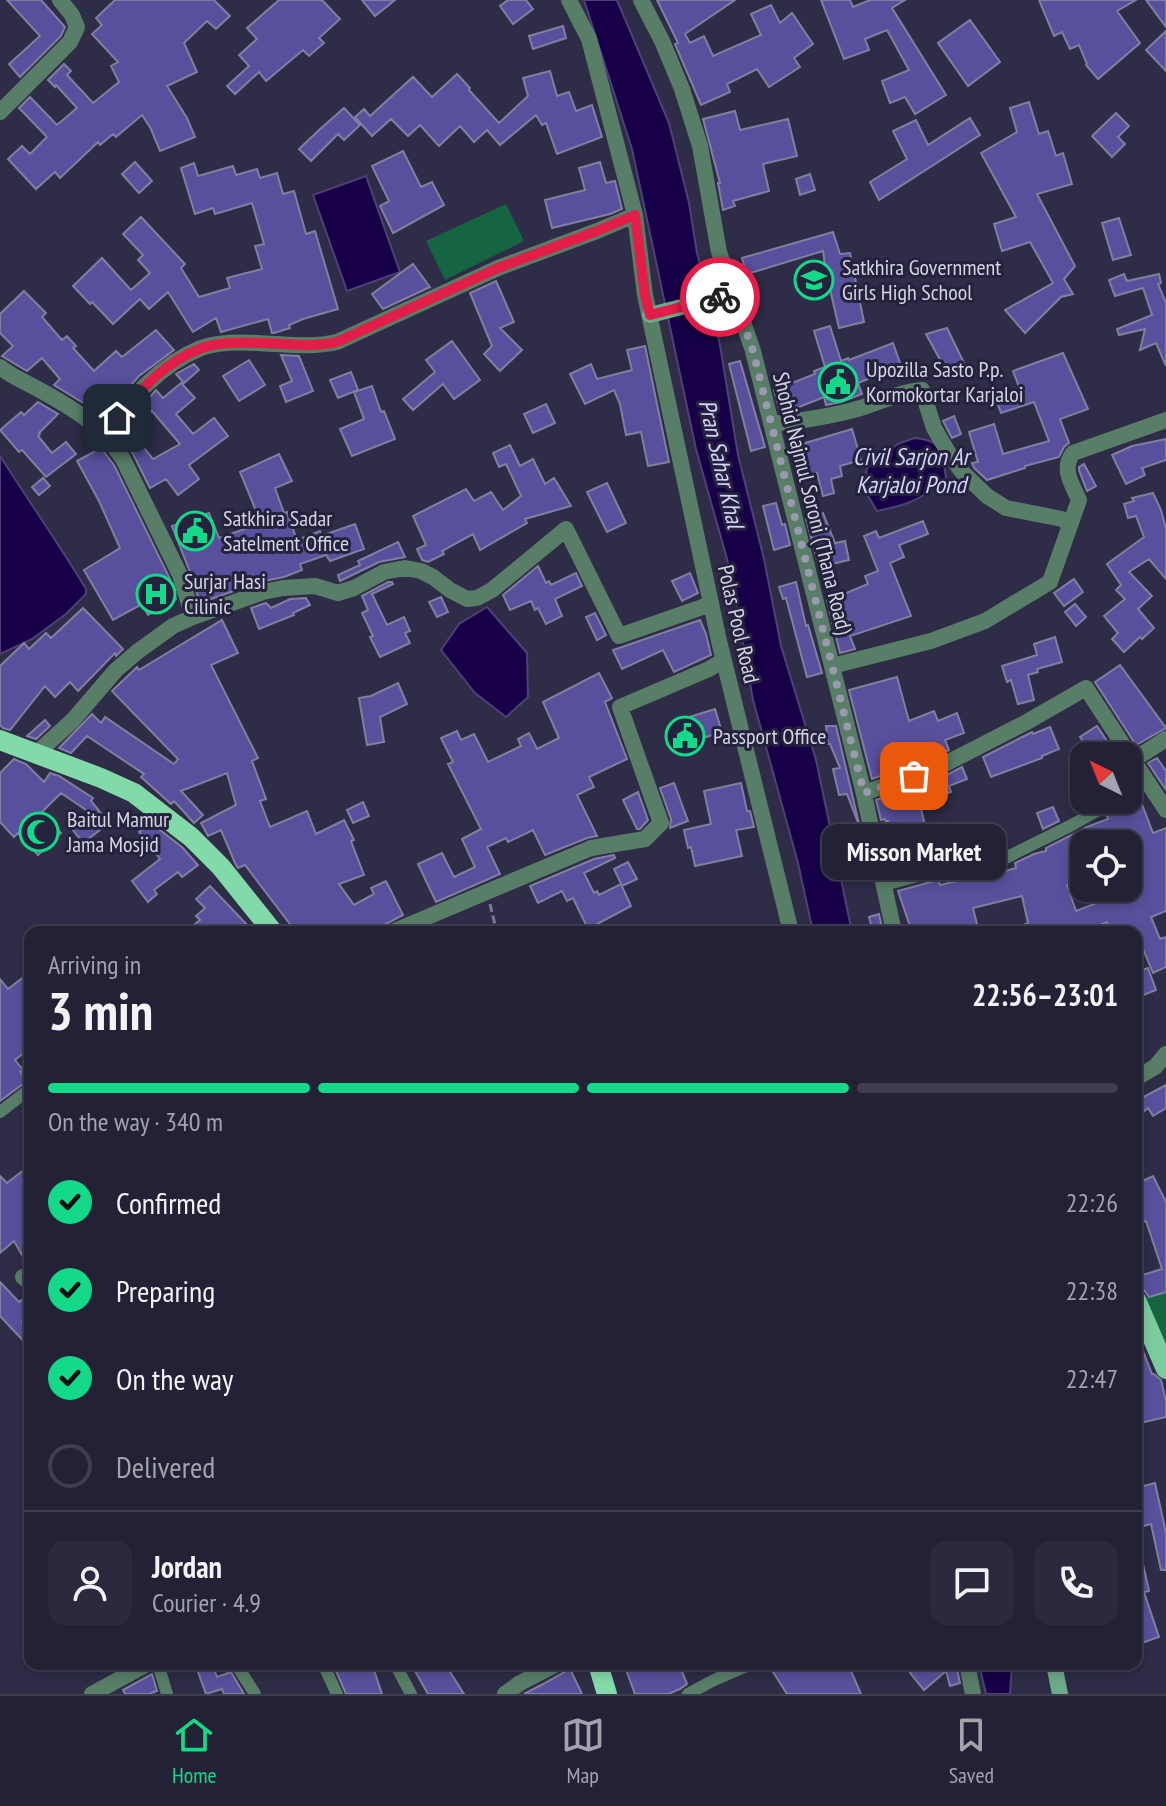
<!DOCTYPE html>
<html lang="en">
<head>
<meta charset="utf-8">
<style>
	:root { --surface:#222135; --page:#2a293d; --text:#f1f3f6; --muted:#a2a3ad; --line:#3f3e50; --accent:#14d989 }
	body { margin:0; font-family:"PT Sans Narrow",sans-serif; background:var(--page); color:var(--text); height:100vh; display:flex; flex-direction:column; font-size:30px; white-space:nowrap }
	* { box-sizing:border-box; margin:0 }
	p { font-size:26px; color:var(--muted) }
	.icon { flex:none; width:44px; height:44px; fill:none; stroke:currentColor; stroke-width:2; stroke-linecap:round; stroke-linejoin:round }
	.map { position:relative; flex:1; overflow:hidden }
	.sheet { position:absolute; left:24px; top:926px; width:1118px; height:744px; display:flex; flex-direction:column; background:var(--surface); border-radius:16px; box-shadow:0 4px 12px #0003,0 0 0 2px var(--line) }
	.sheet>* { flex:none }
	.needle { width:52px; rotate:317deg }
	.tools { position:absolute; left:1070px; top:742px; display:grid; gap:16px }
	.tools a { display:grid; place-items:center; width:72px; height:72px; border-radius:16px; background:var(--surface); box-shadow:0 4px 12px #0003,0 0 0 2px var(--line); font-size:40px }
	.pin { position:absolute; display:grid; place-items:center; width:68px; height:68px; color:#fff; margin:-34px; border-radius:16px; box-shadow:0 4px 12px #0006 }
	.courier { position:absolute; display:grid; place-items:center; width:80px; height:80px; margin:-40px; border:6px solid #e11d48; border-radius:50%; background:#fff; color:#222; box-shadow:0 2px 10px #0007 }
	.bubble { position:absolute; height:56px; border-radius:16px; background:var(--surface); box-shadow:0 4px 12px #0003,0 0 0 2px var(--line); font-size:26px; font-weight:700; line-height:56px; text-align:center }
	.headline em { font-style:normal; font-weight:700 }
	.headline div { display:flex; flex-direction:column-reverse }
	.headline { display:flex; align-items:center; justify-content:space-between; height:136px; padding:0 24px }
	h1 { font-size:52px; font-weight:700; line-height:60px }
	.bar { display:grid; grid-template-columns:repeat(4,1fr); gap:12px 8px; align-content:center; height:96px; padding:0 24px }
	.bar i { height:10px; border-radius:6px; background:var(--line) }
	.bar .current { background:var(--accent) }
	.bar p { grid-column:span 4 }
	.line { display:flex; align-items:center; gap:20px; padding:0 24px; border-top:2px solid var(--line) }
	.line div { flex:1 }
	.round { display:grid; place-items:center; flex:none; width:84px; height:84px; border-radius:16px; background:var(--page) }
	ol { padding:0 24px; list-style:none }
	li { display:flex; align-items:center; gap:24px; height:88px }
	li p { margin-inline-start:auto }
	li .icon { padding:8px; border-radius:50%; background:var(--accent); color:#111; stroke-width:4 }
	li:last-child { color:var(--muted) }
	li i { width:44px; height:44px; border:4px solid var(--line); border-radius:50% }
	.tab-bar { display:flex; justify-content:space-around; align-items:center; height:112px; border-top:2px solid var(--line); background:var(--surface); font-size:22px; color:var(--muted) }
	.tab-bar a { display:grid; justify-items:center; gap:4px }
	.tab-bar .current { color:var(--accent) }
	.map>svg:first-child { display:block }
	.green { fill:#156540 }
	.water { fill:#170048; stroke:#504077; stroke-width:2 }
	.building { fill:#59509d; stroke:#807f9f; stroke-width:2; fill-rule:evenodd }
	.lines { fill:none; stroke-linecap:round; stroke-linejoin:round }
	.path { stroke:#7c7b92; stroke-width:3; stroke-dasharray:8 4; stroke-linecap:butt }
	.minor { stroke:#597e68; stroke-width:12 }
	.tertiary { stroke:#597e68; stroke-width:16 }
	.secondary { stroke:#6daa87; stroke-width:16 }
	.primary { stroke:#7ccb9e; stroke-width:20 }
	.trunk { stroke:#83daa9; stroke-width:20 }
	.done { stroke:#9a99ae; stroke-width:8; stroke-dasharray:0 14.4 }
	.route { stroke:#e11d48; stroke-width:10 }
	.labels { text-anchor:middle; stroke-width:6; stroke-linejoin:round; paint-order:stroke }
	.poi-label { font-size:22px; fill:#d4d4e6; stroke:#24223c; text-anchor:start }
	.street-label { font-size:22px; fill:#d4d4e6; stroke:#24223c }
	.water-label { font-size:24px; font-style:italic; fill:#d4d3ff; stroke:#24223c }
</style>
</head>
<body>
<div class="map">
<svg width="1166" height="1694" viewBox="0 0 1166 1694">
	<rect width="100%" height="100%" fill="#2e2c47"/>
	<path class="green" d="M506 204 524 241 445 280 426 241Z
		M1166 1287V1362L1137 1302Z"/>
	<path class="water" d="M584 0H617L669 123 689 203 697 253 720 345 738 455 764 559 781 646 816 760 852 932H813L798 863 753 700 731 573 696 449 632 149Z
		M366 176 400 272 347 291 313 195Z
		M914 438C944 440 942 453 946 478 920 500 911 504 877 511L864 489 867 468 898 444Z
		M0 456C28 500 59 544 86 589V594L66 614 32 639 0 654Z
		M487 607 527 653 528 697 506 717 475 693 441 650 459 624Z
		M979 1664H1012L1010 1694H986Z"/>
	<path class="building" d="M7 0H41L65 27 61 36 20 77 9 64 40 36Z
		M115 0H214L230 16 216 29 207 21 184 43 197 72 167 86 187 118 195 137 160 151 151 129 142 115 116 137 113 134 100 145 98 142 60 178 55 172 36 189 8 159 22 146 30 154 47 137 19 108 30 97 57 125 77 108 56 85 55 87 48 80 64 64 71 71 67 75 93 103 119 82 111 66 118 62 92 34 102 25 96 18Z
		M279 0H322L340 19 319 38 324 43 309 56 303 50 266 81 259 72 235 94 227 86 249 66 239 55 257 39 247 28Z
		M362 0H395L375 16Z
		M508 0H526L533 9 513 24 500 6Z
		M657 0H735L685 34 690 43 704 36 713 56 761 35 751 14 771 5 780 23 792 13 813 44 794 58 800 67 769 87 757 69 727 84 730 92 701 105 675 44 678 43Z
		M821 0H850L853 7 870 0H905L892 8 946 95 915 114 905 97 890 103 882 81 909 70 887 30 865 39 869 50 844 59Z
		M1039 0H1136L1117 11 1140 43 1098 79 1086 65 1087 64 1079 45 1070 49 1062 32 1054 36Z
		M1146 0H1166V27Z
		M970 20 1000 62 968 86 938 43Z
		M563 26 566 38 533 49 529 36Z
		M1166 31V71L1146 50Z
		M550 71 557 96 569 92 576 111 592 105 602 137 557 154 546 123 542 125 536 115 500 145 487 130 474 142 460 126 439 146 420 125 408 136 391 119 372 136 355 117 364 109 370 116 413 77 432 97 457 74 470 88 469 90 499 123 528 96 523 78Z
		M1029 102 1039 134 1048 131 1056 156 1063 153 1072 184 1037 194 1075 266 1064 279 1073 294 1061 297 1025 333 1005 310 1053 283 1030 242 1002 251 994 224 1016 217 981 153 1017 132 1010 108Z
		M344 108 360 125 344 140 338 134 311 161 299 149 319 130Z
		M735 111 740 130 788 119 797 156 763 164 769 191 733 201 735 206 723 210 718 183H720L703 119Z
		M1116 113 1129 126 1118 137 1125 144 1112 157 1092 136Z
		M970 118 980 135 879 200 870 182 907 159 893 131 916 120 928 145Z
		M403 151 421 187 432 182 444 205 393 233 380 206 389 201 372 166Z
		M135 162 152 181 139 193 122 174Z
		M600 162 606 183 615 181 622 209 610 214 552 228 545 200 585 190 579 168Z
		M194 163 198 176 233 166 236 175 257 169 260 178 277 173 283 194 294 191 306 234 315 231 338 309 303 319 289 325 290 328 274 333H272L268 319 221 332 216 318 193 332 168 292 149 309 140 299 113 324 92 302 90 304 73 286 102 258 131 290 150 273 138 260 143 255 123 234 141 217 185 264 181 268 199 297 230 288 227 278 262 269 255 246 264 244 252 203 215 214 213 208 195 214 181 168Z
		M810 174 815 190 800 195 796 179Z
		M1119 218 1131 255 1113 260 1102 223Z
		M833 232 840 254 850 253 864 322 839 328 826 272 823 251 747 274 742 258Z
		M413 264 430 287 383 309 372 294Z
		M712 265 718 284 710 286 705 266Z
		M1124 274 1127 281 1159 274 1161 283 1158 284 1166 303V366L1156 343 1140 350 1145 329 1119 335 1117 329 1152 315 1143 288 1115 296 1109 280Z
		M496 281 514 322 500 328 522 350 500 371 484 354 492 346 470 293Z
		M24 291 46 313 42 317 62 340 67 336 76 346 73 348 94 371 116 351 122 357 156 330 174 350 139 376 102 418 85 404 54 385 60 379 42 358 27 371 2 356 13 346 0 333V314Z
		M830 326 841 361 848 358 849 360 893 343 901 366 858 383 862 394 841 402 826 405 824 397 789 411 780 412 774 390 815 374 814 371 825 367 814 331Z
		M947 328 966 367 950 378 926 334Z
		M452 341 480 380 454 399 443 384 413 410 403 399 435 372 426 360Z
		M645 346 669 462 648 466 641 432 626 435 620 404 614 390 585 404 570 374 591 364 597 379 632 370 627 350Z
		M1063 353 1088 409 1060 419 1069 443 1064 447 1059 457 1025 466V468L987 480 974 468 972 463 978 462 969 432 994 424 1003 454 1049 441 1034 402 1001 413 997 402 1021 392 1013 371Z
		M281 355 299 356 313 391 286 402 280 386 292 381Z
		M249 360 265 385 239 401 223 376Z
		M740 361 765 447 751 451 729 364Z
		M194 364 199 370 184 383 176 374Z
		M351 372 358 390 338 398 330 380Z
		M181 383 195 398 176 414 193 434 214 418 228 436 189 465 199 479 178 495 166 479 150 488 133 454 118 434 156 390 163 398ZM152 411 180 444 153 459 130 430Z
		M372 386 381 412 384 411 395 439 352 456 340 429 364 419 354 392Z
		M38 402 58 414 39 433 40 434 38 436 52 453 66 442 76 454 46 477 22 450 19 452 0 430 21 412 24 415Z
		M546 404 555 423 533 433 524 414Z
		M954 416 961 434 952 438 943 421Z
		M852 429 861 460 840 466 842 476 831 479 834 493 823 496 817 473 811 474 802 444Z
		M1166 439V460L1142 468 1145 475 1126 484 1112 455 1132 446Z
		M510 445 520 466 533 459 545 484 554 478 571 506 525 519 527 523 480 550 473 534 442 551 444 554 428 562 422 560 417 549 426 545 413 516 466 489 474 501 491 492 503 510 521 496 506 464 499 467 493 453Z
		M101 448 114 465 170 579 176 599 148 615 142 604 113 620 84 570 120 548 99 501 77 461Z
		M279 454 292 481 275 488 284 513 287 512 297 540 320 531 321 536 355 524 364 549 330 561 326 555 300 564 302 570 284 577 259 582 200 603 190 572 172 526 209 513 219 538 248 528 246 523 259 518 240 472Z
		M1084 464 1096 486 1087 491 1079 470V467Z
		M43 478 50 486 39 495 32 487Z
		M607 483 626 523 607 532 587 492Z
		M1153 493 1161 510 1166 529V579L1149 559 1129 572 1152 596 1138 609 1154 628 1142 639 1140 637 1124 652 1112 639 1118 633 1104 616 1125 599 1116 590 1121 585 1107 564 1144 537 1136 516 1128 518 1124 504 1134 501 1132 498Z
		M776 503 782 525 785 524 790 545 774 550 763 506Z
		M823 513 835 543 845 541 849 560 819 567 806 519Z
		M923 521 928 534 899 545 904 557 890 563 911 616 850 636 855 649 840 653 827 601 868 584 865 576 878 571 864 536 876 531 879 538Z
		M398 542 405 557 379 562 340 581 338 575 360 565 358 561Z
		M538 566 546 583 549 581 551 585 576 573 582 586 555 599 562 616 546 624 538 608 535 610 531 601 510 610 503 595Z
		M690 573 698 593 682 601 672 581Z
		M1074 579 1083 592 1064 606 1054 593Z
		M388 582H392L393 584 372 594 387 625 404 617 410 631 405 633 410 643 380 657 370 637 373 636 362 613 368 610 362 596Z
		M796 582 806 626 808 625 822 673 807 677 786 598 783 599 779 587Z
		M441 597 448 612 437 617 429 602Z
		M306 598 310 605 293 613 294 615 259 629 251 608 266 603 271 608 290 599Z
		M1075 604 1086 617 1076 626 1065 612Z
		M83 608 123 649 116 656 115 653 78 691 70 682 55 697 45 686 10 730 3 728 0 725V666L24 643 29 649 46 633 51 638Z
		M595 613 606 635 597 640 586 617Z
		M222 620 238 653 211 665 258 758 252 761 266 799 260 801 270 827 307 811 316 834 344 820 354 840 351 841 364 875 339 884 354 905 374 894 371 888 386 881 403 915 371 932H296L245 865 238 868 235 863 221 830 208 836 201 823 236 805 227 773 181 791 203 815 194 823 174 801 171 804 141 777 144 774 87 736 71 753 59 748 92 714 101 723 105 717 174 764 178 759 112 691 137 667 139 670Z
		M700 620 706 634 711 655 674 672 663 650 622 669 613 650Z
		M1055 637 1062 662 1037 669 1038 672 1028 675 1034 700 1018 704 1011 680 1007 682 1002 666 1037 655 1034 644Z
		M1120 665 1166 728 1136 745 1095 682Z
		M599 673 612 698 605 702 627 759 589 777 594 787 577 795 597 836 587 838 545 855 533 830 508 842 506 838 487 847 500 874 436 902 418 864 442 853 454 877 475 867 462 839 481 829 448 764 453 762 441 738 457 731 461 740 474 734 488 762 521 746 518 739 529 733 537 749 559 738 543 702Z
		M897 677 909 721 934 711 938 721 957 713 964 733 945 740 949 750 935 757 872 779 849 690Z
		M398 683 407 704 380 717 384 742 367 745 359 698 371 696Z
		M715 709 722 732 687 743 680 720Z
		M45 720 50 726 36 739 27 736Z
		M826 726H836L860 828 847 794 839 795 833 769 840 768 830 744H828Z
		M1097 726 1117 756H1093L1080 737Z
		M1050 727 1059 749 1042 756V758L991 777 983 757 1032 732 1033 734Z
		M1157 758 1166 771V790L1148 763Z
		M14 759 26 764 44 782 50 773 59 776 93 798 91 801 109 823 83 843 70 826 89 812 61 793 42 812 61 833 38 855 18 833 14 837 0 822V773Z
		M962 767 967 779 949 786 951 792 920 804 928 839 938 835 945 854 930 859 932 863 899 872 892 853 898 851 888 821 886 822 885 819 881 820 876 800 943 777Z
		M674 783 688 821 670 828 671 819 660 788Z
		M741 783 747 811H750L754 827 736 830 742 856 695 866 691 847 688 848 684 830 711 824 704 791Z
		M638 792 648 820 640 829H637L623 800Z
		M1140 799 1153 833 1166 828V911L1151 917 1160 939 1166 937V967L1153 973 1136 932H1111L1107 922 1083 932H1006L1028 923 1022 896 973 908 979 932H912L898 891 938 880 940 885 966 879V880L985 877 1016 868 1015 863 1034 854 1046 851V848L1087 827 1108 819 1107 816 1123 806ZM1077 844H1128V891L1076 911 1067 885 1077 881 1070 862 1081 857Z
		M363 802 369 816 353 823 347 810Z
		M1053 807 1059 821 1043 829 1037 813Z
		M151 823 182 847 198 865 182 877 178 872 154 890 157 894 148 902 132 881 160 859 139 832Z
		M614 855 615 858 584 873 594 893 597 891 599 895 621 884 631 906 588 929 573 898 567 901 562 891 538 903 530 886 594 859Z
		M628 862 637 879 622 886 614 869Z
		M210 886 254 932H185L200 920 196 916 205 908 196 899Z
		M879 914 883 932H873L869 917Z
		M1148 968 1156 990 1136 998V972Z
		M30 972V1048L15 1060 23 1070 20 1072 27 1081 0 1101V979L8 989Z
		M1166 1085V1108L1153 1116 1148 1108 1136 1118V1101Z
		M30 1165V1269L14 1241 0 1253V1176L7 1183Z
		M1153 1176 1166 1202V1292L1149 1297 1144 1290 1136 1287V1277L1162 1269 1146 1221 1143 1222 1136 1199V1184Z
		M0 1282 19 1302 30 1294V1314L22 1322 30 1331V1348L0 1316Z
		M1136 1333 1152 1374H1154L1161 1380 1166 1401V1417L1136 1424Z
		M1155 1483 1166 1533V1570H1161L1151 1524 1136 1528V1488Z
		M1141 1555 1149 1591 1144 1592 1159 1637 1136 1645V1556Z
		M212 1664 217 1677 231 1672 244 1694H224L222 1689 206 1694 197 1669Z
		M333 1664H372L382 1694H346Z
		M411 1664H445L464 1694H428Z
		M624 1664H679L687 1684 680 1689 668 1694H635Z
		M768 1664H848L861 1694H787Z
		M921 1664H956L960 1683 950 1686 946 1671 924 1690 910 1673Z
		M570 1669 582 1694H524L543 1684Z
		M152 1674 157 1691 149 1694H125L123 1690Z"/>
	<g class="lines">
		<path class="path" d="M490 904 495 925 494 932"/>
		<path class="minor" d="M1128 794 1148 782
			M884 885 952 867 985 868 1070 826 1116 800
			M0 1112 30 1089
			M158 1664 167 1694
			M236 1664 255 1694
			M323 1664 337 1694
			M395 1664 411 1694
			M688 1694 712 1681 751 1664"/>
		<path class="tertiary" d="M569 0 589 39 635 215 645 295 719 641 791 932
			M641 0 662 41 682 89 700 146 719 252 753 351 863 790 894 932
			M0 112 70 42 77 27 72 15 60 0
			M0 367C14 378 30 384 45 393 79 412 101 426 123 459L180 575 193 617
			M771 424C799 421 829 417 857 409 879 403 898 392 922 390L934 428 951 457 963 473 987 496 1006 508 1062 519 1069 524
			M104 433C131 399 159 365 201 348 218 342 239 342 257 343 284 344 310 348 337 342L498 268 597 231 635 215
			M832 666 931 641 985 621 1050 582 1079 500C1072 484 1061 469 1073 453L1166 420
			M1166 739 1133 760 1166 810
			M36 754 73 720 116 670 137 652 173 626 193 617 263 592 283 588 315 586 338 593 354 588 384 572 405 568 421 571 433 577 450 590 467 599 477 598 492 590 566 529 619 636 711 604
			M864 793 939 767 1025 723 1086 688 1133 760
			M392 932 591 848 645 839 661 823 620 707 709 669 724 660
			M1136 1078 1155 1067 1166 1054
			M23 1277 30 1283
			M967 1664 973 1694
			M92 1694 147 1664
			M505 1694 520 1683 557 1664"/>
		<path class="secondary" d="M650 315 733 294
			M1054 1664 1060 1694"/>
		<path class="primary" d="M1136 1300 1166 1369"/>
		<path class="trunk" d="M0 740 101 778 134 793 191 837 221 867 273 932
			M598 1664 607 1694"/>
	</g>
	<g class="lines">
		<path class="done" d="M720 297 733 294 753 351 864 793 914 776"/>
		<path class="route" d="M117 418C141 389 166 361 202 348 221 341 244 343 264 343 290 344 311 348 337 342L498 268 597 231 635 215 645 295 650 315 720 297"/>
	</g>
	<defs>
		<symbol id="school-ring" viewBox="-11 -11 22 22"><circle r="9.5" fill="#24223c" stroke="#14d989" stroke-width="1.5"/><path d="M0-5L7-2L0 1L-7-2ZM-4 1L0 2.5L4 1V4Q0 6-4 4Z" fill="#14d989"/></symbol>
		<symbol id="civic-ring" viewBox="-11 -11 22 22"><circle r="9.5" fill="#24223c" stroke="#14d989" stroke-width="1.5"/><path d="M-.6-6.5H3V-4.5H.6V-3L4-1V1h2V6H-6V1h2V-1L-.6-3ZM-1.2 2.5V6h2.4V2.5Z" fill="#14d989"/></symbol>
		<symbol id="hospital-ring" viewBox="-11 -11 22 22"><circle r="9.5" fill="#24223c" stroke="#14d989" stroke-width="1.5"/><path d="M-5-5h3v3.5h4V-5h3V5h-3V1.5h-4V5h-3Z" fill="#14d989"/></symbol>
		<symbol id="mosque-ring" viewBox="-11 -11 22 22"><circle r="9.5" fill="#24223c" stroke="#14d989" stroke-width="1.5"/><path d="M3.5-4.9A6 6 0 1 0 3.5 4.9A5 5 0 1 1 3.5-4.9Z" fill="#14d989"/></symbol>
	</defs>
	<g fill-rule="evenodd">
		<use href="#school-ring" x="792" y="258" width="44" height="44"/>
		<use href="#civic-ring" x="816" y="360" width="44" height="44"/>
		<use href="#civic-ring" x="173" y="509" width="44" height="44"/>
		<use href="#hospital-ring" x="134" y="572" width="44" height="44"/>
		<use href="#civic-ring" x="663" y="714" width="44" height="44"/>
		<use href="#mosque-ring" x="17" y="810" width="44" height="44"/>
	</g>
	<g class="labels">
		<g class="poi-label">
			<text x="842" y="275">Satkhira Government<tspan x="842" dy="25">Girls High School</tspan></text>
			<text x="866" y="377">Upozilla Sasto P.p.<tspan x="866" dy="25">Kormokortar Karjaloi</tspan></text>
			<text x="223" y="526">Satkhira Sadar<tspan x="223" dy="25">Satelment Office</tspan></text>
			<text x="184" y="589">Surjar Hasi<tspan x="184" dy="25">Cilinic</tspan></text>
			<text x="713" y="744">Passport Office</text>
			<text x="67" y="827">Baitul Mamur<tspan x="67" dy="25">Jama Mosjid</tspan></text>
		</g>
		<g class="street-label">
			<text transform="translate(813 503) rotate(76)" y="8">Shohid Najmul Soroni (Thana Road)</text>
			<text transform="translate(739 624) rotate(77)" y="8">Polas Pool Road</text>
		</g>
		<g class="water-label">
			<text x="911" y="465">Civil Sarjon Ar<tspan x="911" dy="28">Karjaloi Pond</tspan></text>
			<text transform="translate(721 464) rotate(77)" y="8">Pran Sahar Khal</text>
		</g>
	</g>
</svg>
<div class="tools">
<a><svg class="needle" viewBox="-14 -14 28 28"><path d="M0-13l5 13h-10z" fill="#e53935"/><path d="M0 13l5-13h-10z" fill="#a2a3ad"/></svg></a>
<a><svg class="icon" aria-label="locate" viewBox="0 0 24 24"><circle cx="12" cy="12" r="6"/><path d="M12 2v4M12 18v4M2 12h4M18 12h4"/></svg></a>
</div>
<div class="pin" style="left:914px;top:776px;background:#ea580c"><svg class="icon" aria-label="bag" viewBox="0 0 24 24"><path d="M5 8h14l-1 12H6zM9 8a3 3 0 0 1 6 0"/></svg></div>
<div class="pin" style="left:117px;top:418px;background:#1f2937"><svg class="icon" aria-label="home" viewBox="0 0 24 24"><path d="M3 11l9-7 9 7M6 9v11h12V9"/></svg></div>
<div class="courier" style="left:720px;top:297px"><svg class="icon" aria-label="bike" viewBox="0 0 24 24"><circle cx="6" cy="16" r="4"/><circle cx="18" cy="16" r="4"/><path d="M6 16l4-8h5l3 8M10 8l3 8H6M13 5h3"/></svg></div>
<div class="bubble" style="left:822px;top:824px;width:184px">Misson Market</div>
<section class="sheet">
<div class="headline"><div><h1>3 min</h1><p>Arriving in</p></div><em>22:56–23:01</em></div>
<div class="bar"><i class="current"></i><i class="current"></i><i class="current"></i><i></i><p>On the way · 340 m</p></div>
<ol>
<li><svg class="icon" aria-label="check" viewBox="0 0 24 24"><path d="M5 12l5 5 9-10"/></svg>Confirmed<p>22:26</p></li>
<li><svg class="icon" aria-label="check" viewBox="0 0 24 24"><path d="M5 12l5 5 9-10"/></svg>Preparing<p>22:38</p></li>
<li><svg class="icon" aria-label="check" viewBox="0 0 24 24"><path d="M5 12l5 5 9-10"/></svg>On the way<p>22:47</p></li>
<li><i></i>Delivered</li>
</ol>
<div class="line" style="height:144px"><a class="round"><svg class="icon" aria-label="person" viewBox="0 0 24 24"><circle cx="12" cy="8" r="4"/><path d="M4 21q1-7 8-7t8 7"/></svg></a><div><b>Jordan</b><p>Courier · 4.9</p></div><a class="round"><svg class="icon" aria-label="chat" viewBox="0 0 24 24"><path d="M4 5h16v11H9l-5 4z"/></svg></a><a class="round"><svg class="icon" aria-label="phone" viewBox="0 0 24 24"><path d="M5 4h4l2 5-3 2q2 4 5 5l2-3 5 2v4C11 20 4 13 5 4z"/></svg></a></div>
</section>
</div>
<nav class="tab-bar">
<a class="current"><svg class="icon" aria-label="home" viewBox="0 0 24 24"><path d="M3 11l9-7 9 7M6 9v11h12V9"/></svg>Home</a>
<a><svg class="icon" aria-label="map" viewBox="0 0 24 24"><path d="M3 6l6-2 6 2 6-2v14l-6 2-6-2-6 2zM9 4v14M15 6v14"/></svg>Map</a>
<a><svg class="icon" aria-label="saved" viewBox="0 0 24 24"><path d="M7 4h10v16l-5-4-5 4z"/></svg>Saved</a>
</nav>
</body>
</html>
